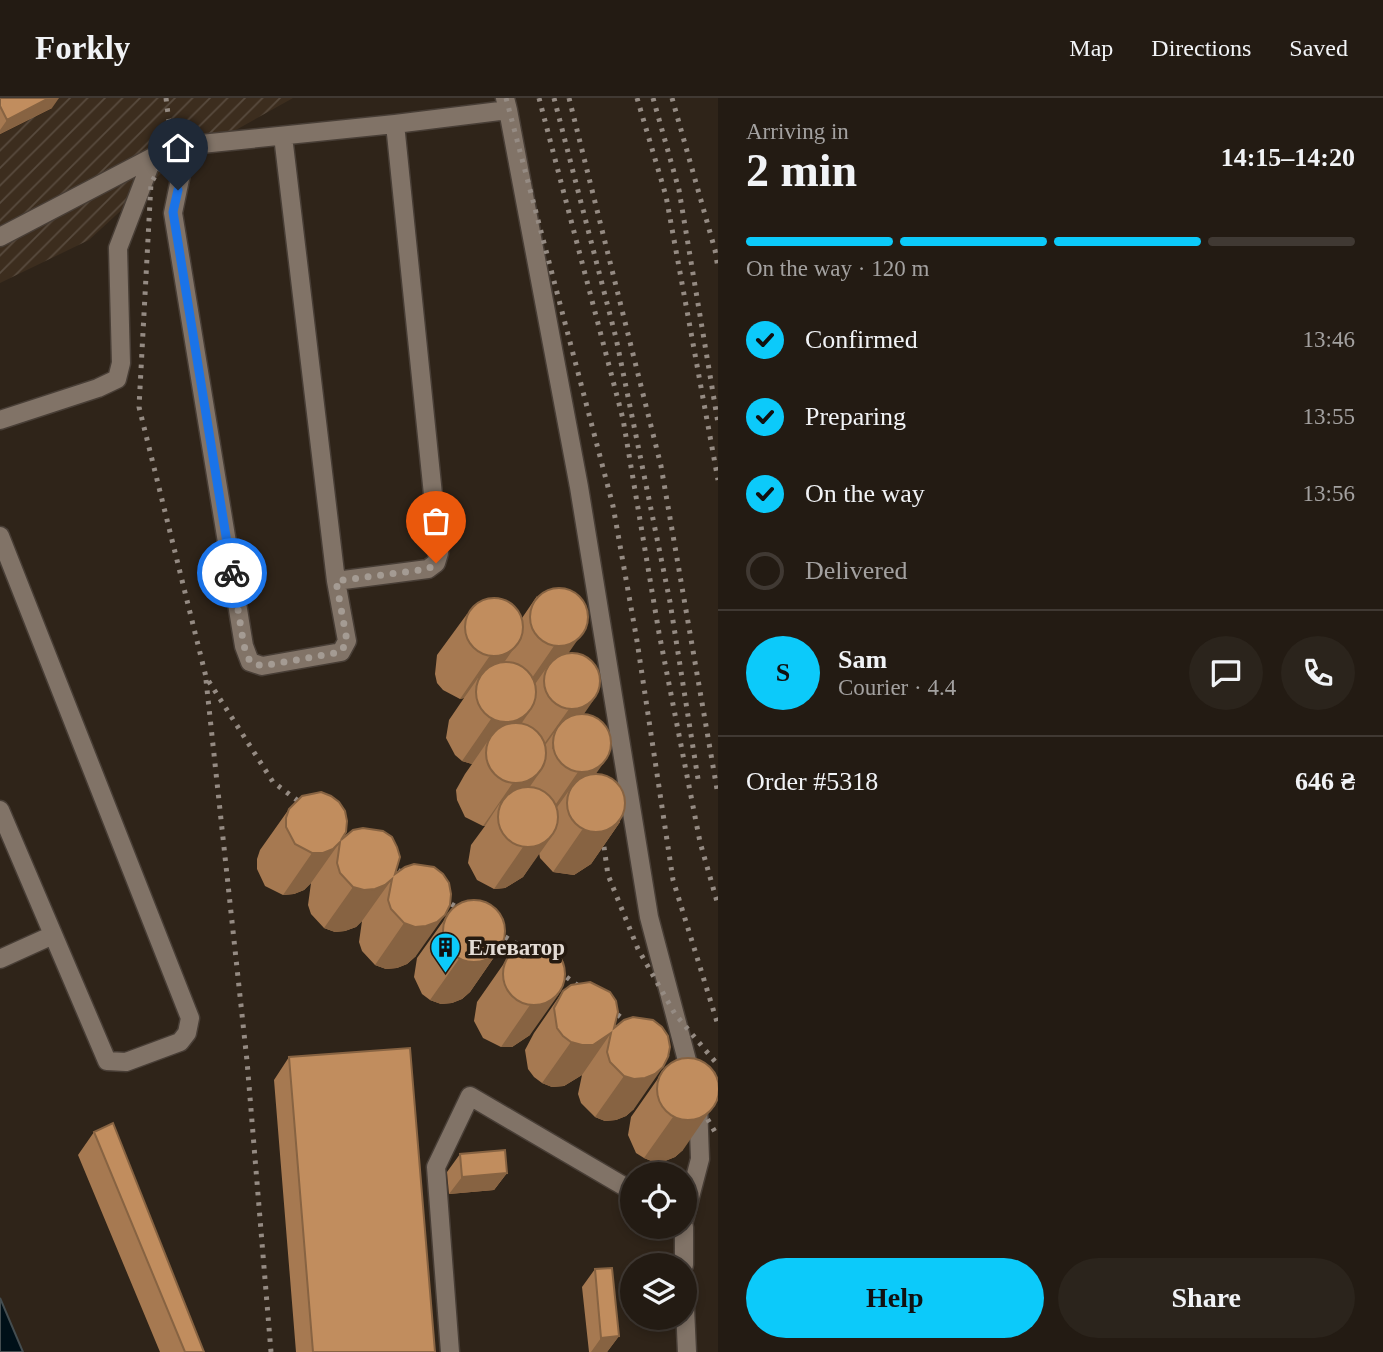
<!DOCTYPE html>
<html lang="en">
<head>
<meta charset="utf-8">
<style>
	:root { --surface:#231b13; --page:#2b241c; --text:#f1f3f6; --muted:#a3a1a0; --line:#403933; --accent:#0ccafa }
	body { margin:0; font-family:Georgia,serif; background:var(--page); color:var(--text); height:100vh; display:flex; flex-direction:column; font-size:26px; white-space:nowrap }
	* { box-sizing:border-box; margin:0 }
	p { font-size:23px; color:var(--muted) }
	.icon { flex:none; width:38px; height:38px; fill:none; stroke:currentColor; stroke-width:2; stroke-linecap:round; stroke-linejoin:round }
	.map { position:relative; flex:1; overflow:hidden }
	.side { display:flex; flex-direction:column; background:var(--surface); width:665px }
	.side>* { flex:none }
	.buttons { position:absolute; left:620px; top:1064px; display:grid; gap:14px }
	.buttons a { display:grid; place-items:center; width:77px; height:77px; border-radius:50%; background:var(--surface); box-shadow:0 4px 10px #0003,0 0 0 2px var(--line); font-size:35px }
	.pin { position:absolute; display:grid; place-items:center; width:60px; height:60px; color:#fff; margin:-72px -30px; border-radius:50% 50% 50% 0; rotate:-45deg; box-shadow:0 0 7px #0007 }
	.pin .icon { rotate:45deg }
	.courier { position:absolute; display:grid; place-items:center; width:70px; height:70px; margin:-35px; border:5px solid #1a73e8; border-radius:50%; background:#fff; color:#222; box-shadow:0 2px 9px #0007 }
	.head em { font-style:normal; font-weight:800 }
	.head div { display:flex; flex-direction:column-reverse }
	.head { display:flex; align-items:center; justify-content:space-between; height:119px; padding:0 28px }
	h1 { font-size:46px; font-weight:800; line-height:52px }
	.bar { display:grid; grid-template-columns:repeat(4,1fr); gap:10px 7px; align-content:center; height:84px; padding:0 28px }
	.bar i { height:9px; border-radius:5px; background:var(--line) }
	.bar .on { background:var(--accent) }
	.bar p { grid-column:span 4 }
	.line { display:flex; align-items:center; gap:18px; padding:0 28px; border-top:2px solid var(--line) }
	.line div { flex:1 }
	.round { display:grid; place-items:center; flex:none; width:74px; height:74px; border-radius:37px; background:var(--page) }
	ol { padding:0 28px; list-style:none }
	li { display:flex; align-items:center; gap:21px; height:77px }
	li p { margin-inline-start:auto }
	li .icon { padding:7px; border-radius:50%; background:var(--accent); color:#111; stroke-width:4 }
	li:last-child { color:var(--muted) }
	li i { width:38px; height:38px; border:4px solid var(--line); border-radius:50% }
	.action { display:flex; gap:14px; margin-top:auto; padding:14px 28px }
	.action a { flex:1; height:80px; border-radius:42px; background:var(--accent); color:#111; font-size:28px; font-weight:800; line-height:80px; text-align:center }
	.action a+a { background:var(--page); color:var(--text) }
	header { display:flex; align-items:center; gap:42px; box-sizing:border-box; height:98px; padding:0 35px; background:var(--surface); border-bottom:2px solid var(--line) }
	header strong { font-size:33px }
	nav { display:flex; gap:38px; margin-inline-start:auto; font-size:24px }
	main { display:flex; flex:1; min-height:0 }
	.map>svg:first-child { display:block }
	.industrial { fill:url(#industrial-furrows) }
	.water { fill:#001018; stroke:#444d50; stroke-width:2 }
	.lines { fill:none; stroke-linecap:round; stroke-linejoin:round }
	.minor-casing { stroke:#483e36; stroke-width:21 }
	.minor { stroke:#817367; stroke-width:18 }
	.rail { stroke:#958b83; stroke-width:5; stroke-dasharray:3.5 7; stroke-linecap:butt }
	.wall { fill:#a67951 }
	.shaded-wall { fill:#876342 }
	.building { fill:#c18d5e; stroke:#876342; stroke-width:2 }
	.done { stroke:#a49b93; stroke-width:7; stroke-dasharray:0 12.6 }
	.route { stroke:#1a73e8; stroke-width:9 }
	.labels { text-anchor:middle; stroke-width:7; stroke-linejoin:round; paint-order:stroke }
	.poi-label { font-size:23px; font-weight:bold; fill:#e3dbd4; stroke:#251a10; text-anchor:start }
</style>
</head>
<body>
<header>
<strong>Forkly</strong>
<nav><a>Map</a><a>Directions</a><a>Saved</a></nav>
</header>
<main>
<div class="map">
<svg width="718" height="1254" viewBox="0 0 718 1254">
	<defs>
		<pattern id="industrial-furrows" width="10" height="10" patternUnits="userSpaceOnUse" patternTransform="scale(1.75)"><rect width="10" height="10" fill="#3c2d1e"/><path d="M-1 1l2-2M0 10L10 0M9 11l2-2" fill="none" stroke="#584b3e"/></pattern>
	</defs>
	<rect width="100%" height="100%" fill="#2f2419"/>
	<path class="industrial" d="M0 0H293L166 71 89 142 0 185Z"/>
	<path class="water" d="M0 1200 23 1254H0Z"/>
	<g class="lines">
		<defs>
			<path id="minor" d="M508 12 579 389 649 819 698 1004 700 1061 684 1122
				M187 47 173 115 244 548 250 564 262 568 341 554 347 543 336 483 283 38
				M0 139 172 49 395 26 508 12 505 0
				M0 322 98 290 117 281 121 265 118 150 153 59
				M0 438 190 920 187 935 180 944 126 964 107 963 0 712
				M336 483 428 471 436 465 439 455 395 26
				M0 861 53 837
				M684 1129V1167
				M684 1188 687 1254
				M450 1254 436 1069 470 998 632 1093"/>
		</defs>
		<use href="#minor" class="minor-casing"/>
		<use href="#minor" class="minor"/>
		<path class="rail" d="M166 0 172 49 151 85 139 309 206 579 273 684 334 730 422 788 546 864 660 948 683 983
			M506 0 613 408 637 543 673 782 718 927
			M539 0 623 321 659 535 700 744 718 807
			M554 0 616 240 670 504 698 681
			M569 0 661 368 718 697
			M637 0 666 98 718 382
			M653 0 679 92 718 325
			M672 0 715 152 718 170
			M206 582 247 963 271 1254
			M601 728 608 777 638 851 675 916 718 967
			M697 1003 718 1039"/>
	</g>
	<path class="wall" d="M0 0 52 10 0 36Z
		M537 498 569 554 584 616 595 677 620 724 591 766 574 777 553 774 540 760 539 755 523 779 505 790 494 791 477 782 468 765 471 747 485 728H483L465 719 457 702 456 692 465 676 472 666 462 663 455 657 446 640 449 622 464 600 460 601 443 592 437 585 435 576 437 557 467 516 522 520Z
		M289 711 395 776 416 858 407 866 397 870 386 871 375 867 362 853 359 844 362 823 356 829 345 833 335 834 324 830 311 816 308 807 311 785 304 792 294 796 283 797 265 788 257 771V761L260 752Z
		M452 811 499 852 470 894 462 901 452 905 441 906 430 902 422 896 414 879 417 860Z
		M549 849 530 937 512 949H501L483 940 474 923 477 904 512 854Z
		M563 893 614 930 634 1011 626 1018 616 1022 605 1023 595 1019 581 1005 578 996 582 977 564 988 552 989 542 985 534 979 528 971 525 952 534 935Z
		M289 959 435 1254H296L274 982Z
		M666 969 683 1052 675 1059 665 1063 654 1064 644 1060 636 1055 628 1037 631 1019Z
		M94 1034 204 1254H160L78 1057Z
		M460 1056 507 1075 494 1092 449 1096 447 1074Z
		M595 1171 619 1238 607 1254H589L582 1189Z"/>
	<path class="shaded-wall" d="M49 0H59L52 10 0 36V32L7 22Z
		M581 537 552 579 546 574 564 548Z
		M522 539 493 580H478L464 600 460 601 489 559Z
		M554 548H564L546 574 552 562 533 589 525 590Z
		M595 600 566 642 552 651 556 632 541 653H539L569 611Z
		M530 613 501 655 494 634 472 666 462 663 491 621Z
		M605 663 576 704 575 684 553 715 549 716 578 674Z
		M540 674 511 716 500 705 485 728H483L512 686Z
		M620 724 591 766 574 777 553 774 582 732Z
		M552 738 523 779 505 790 494 791 523 749Z
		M340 744 311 785 304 792 294 796 283 797 312 755Z
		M392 781 362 823 356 829 345 833 335 834 324 830 353 789Z
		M445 817 416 858 407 866 397 870 386 871 375 867 404 825Z
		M499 852 470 894 462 901 452 905 441 906 430 902 459 861Z
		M559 896 530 937 512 949H501L530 907Z
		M611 935 582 977 564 988 552 989 542 985 571 944Z
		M663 969 634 1011 626 1018 616 1022 605 1023 595 1019 624 978Z
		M712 1010 683 1052 675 1059 665 1063 654 1064 644 1060 673 1019Z
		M507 1075 494 1092 449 1096 462 1079Z
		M619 1238 607 1254H591L601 1240Z"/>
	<path class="building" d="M0 0H49L7 22 0 8Z
		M530 519a29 29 0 1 1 58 0a29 29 0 1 1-58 0Z
		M465 529a29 29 0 1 1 58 0a29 29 0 1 1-58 0Z
		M544 583a28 28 0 1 1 56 0a28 28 0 1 1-56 0Z
		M476 594a30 30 0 1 1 60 0a30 30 0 1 1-60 0Z
		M553 645a29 29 0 1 1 58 0a29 29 0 1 1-58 0Z
		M486 655a30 30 0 1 1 60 0a30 30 0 1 1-60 0Z
		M567 705a29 29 0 1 1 58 0a29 29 0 1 1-58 0Z
		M498 719a30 30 0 1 1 60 0a30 30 0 1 1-60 0Z
		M321 694 331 698 339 704 345 713 347 723 346 734 341 742 353 732 363 730 383 733 392 739 397 749 400 759 395 776 405 769 414 766 434 769 443 776 449 785 451 796 450 807 445 817 437 824 426 828 415 829 404 825 391 811 388 802 392 781 385 787 375 791 364 792 353 789 340 775 337 765 340 744 333 751 323 755H312L295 746 286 729V720L289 711 302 698Z
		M443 833a31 31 0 1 1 62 0a31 31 0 1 1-62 0Z
		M503 876a31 31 0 1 1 62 0a31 31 0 1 1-62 0Z
		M590 884 610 894 616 903 618 914 614 930 624 922 633 919 653 922 662 929 668 938 670 949 668 959 663 969 655 976 645 980 634 981 624 978 610 964 607 954 611 935 593 947H582L571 944 563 938 557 930 554 910 563 893 571 887Z
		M410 950 435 1254H313L289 959Z
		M657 991a31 31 0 1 1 62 0a31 31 0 1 1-62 0Z
		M113 1025 204 1254H185L94 1034Z
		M505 1052 507 1075 462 1079 460 1056Z
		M612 1170 619 1238 601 1240 595 1171Z"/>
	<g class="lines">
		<path class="done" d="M232 475 244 548 250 564 262 568 341 554 347 543 336 483 428 471 436 465"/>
		<path class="route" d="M178 92 173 114 232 475"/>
	</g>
	<defs>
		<symbol id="building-pin" viewBox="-11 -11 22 30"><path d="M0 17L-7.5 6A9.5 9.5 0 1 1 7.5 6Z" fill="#0ccafa" stroke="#251a10"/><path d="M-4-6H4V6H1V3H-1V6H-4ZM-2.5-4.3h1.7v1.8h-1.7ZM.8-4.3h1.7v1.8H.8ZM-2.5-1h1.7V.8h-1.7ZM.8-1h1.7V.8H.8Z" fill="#111"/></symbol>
	</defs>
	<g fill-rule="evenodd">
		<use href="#building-pin" x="428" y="832" width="35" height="47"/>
	</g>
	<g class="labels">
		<g class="poi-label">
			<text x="468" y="857">Елеватор</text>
		</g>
	</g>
</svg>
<div class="buttons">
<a><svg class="icon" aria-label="locate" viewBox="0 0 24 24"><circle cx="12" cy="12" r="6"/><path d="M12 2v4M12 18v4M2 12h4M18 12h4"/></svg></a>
<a><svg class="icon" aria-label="layers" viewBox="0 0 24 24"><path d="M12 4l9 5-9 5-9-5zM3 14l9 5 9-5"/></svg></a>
</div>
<div class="pin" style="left:436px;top:465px;background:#ea580c"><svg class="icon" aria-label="bag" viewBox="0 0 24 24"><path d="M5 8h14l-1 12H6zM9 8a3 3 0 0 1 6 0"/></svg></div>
<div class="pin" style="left:178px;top:92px;background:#1f2937"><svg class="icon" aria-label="home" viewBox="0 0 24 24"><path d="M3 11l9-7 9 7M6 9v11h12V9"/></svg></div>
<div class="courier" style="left:232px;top:475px"><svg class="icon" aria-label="bike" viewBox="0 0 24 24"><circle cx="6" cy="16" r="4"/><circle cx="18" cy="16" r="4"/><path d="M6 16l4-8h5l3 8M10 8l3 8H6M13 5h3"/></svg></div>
</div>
<section class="side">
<div class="head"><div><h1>2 min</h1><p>Arriving in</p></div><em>14:15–14:20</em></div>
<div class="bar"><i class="on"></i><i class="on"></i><i class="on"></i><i></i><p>On the way · 120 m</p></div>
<ol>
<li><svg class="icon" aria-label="check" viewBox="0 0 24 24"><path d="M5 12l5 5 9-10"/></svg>Confirmed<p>13:46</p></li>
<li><svg class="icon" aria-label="check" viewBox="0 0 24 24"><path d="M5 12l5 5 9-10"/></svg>Preparing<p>13:55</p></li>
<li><svg class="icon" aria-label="check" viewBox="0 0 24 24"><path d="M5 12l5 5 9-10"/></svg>On the way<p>13:56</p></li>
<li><i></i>Delivered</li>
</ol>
<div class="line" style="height:126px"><b class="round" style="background:var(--accent);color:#111">S</b><div><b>Sam</b><p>Courier · 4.4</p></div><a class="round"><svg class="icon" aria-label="chat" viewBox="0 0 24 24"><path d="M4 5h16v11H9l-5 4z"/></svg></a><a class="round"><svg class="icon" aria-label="phone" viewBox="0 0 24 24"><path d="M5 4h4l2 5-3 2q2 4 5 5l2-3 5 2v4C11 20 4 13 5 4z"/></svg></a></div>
<div class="line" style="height:91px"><div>Order #5318</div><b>646 ₴</b></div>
<div class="action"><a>Help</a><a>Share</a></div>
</section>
</main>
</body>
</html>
